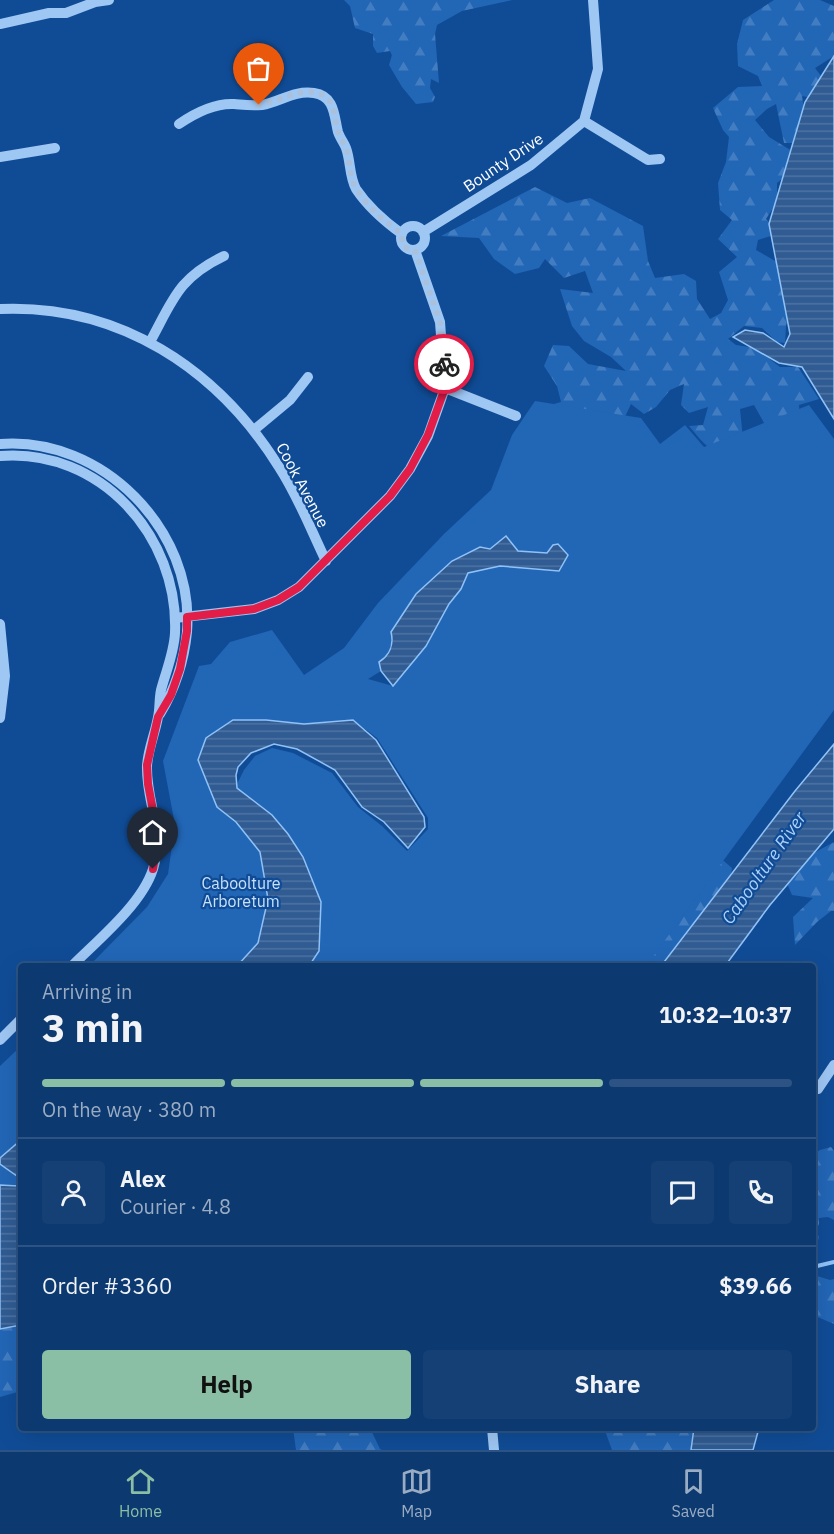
<!DOCTYPE html>
<html lang="en">
<head>
<meta charset="utf-8">
<style>
	:root { --surface:#0c3970; --page:#154075; --text:#f1f3f6; --muted:#9aacc3; --line:#2c5383; --accent:#8abfa5 }
	body { margin:0; font-family:"IBM Plex Sans",sans-serif; background:var(--page); color:var(--text); height:100vh; display:flex; flex-direction:column; font-size:22px; white-space:nowrap }
	* { box-sizing:border-box; margin:0 }
	p { font-size:20px; color:var(--muted) }
	.icon { flex:none; width:33px; height:33px; fill:none; stroke:currentColor; stroke-width:2; stroke-linecap:round; stroke-linejoin:round }
	.map { position:relative; flex:1; overflow:hidden }
	.drawer { position:absolute; left:18px; top:963px; width:798px; height:468px; display:flex; flex-direction:column; background:var(--surface); border-radius:6px; box-shadow:0 6px 24px #0002,0 0 0 2px var(--line) }
	.drawer>* { flex:none }
	.pin { position:absolute; display:grid; place-items:center; width:51px; height:51px; color:#fff; margin:-62px -26px; border-radius:50% 50% 50% 0; rotate:-45deg; box-shadow:0 0 6px #0007 }
	.pin .icon { rotate:45deg }
	.courier { position:absolute; display:grid; place-items:center; width:60px; height:60px; margin:-30px; border:4px solid #e11d48; border-radius:50%; background:#fff; color:#222; box-shadow:0 2px 8px #0007 }
	.headline em { font-style:normal; font-weight:700 }
	.headline div { display:flex; flex-direction:column-reverse }
	.headline { display:flex; align-items:center; justify-content:space-between; height:102px; padding:0 24px }
	h1 { font-size:39px; font-weight:700; line-height:45px }
	.bar { display:grid; grid-template-columns:repeat(4,1fr); gap:9px 6px; align-content:center; height:72px; padding:0 24px }
	.bar i { height:8px; border-radius:4px; background:var(--line) }
	.bar .active { background:var(--accent) }
	.bar p { grid-column:span 4 }
	.line { display:flex; align-items:center; gap:15px; padding:0 24px; border-top:2px solid var(--line) }
	.line div { flex:1 }
	.round { display:grid; place-items:center; flex:none; width:63px; height:63px; border-radius:6px; background:var(--page) }
	.action { display:flex; gap:12px; margin-top:auto; padding:12px 24px }
	.action a { flex:1; height:69px; border-radius:6px; background:var(--accent); color:#111; font-size:24px; font-weight:700; line-height:69px; text-align:center }
	.action a+a { background:var(--page); color:var(--text) }
	.tab-bar { display:flex; justify-content:space-around; align-items:center; height:84px; border-top:2px solid var(--line); background:var(--surface); font-size:16px; color:var(--muted) }
	.tab-bar a { display:grid; justify-items:center; gap:3px }
	.tab-bar .active { color:var(--accent) }
	.map>svg:first-child { display:block }
	.forest { fill:url(#forest-firs) }
	.park { fill:#2266b6; fill-rule:evenodd }
	.water { fill:url(#water-rules); stroke:#90c2f7; stroke-width:1.5 }
	.lines { fill:none; stroke-linecap:round; stroke-linejoin:round }
	.stream { stroke:#90c2f7; stroke-width:4 }
	.minor { stroke:#9fc7f4; stroke-width:10 }
	.done { stroke:#abc0da; stroke-width:6; stroke-dasharray:0 10.8 }
	.route { stroke:#e11d48; stroke-width:8 }
	.labels { text-anchor:middle; stroke-width:4.5; stroke-linejoin:round; paint-order:stroke }
	.street-label { font-size:16px; fill:#fff; stroke:#104c96 }
	.park-label { font-size:16px; fill:#c7e1fe; stroke:#104c96 }
	.water-label { font-size:18px; font-style:italic; fill:#abd1fb; stroke:#104c96 }
</style>
</head>
<body>
<div class="map">
<svg width="834" height="1450" viewBox="0 0 834 1450">
	<defs>
		<pattern id="forest-firs" width="22" height="20" patternUnits="userSpaceOnUse" patternTransform="scale(1.5)"><rect width="22" height="20" fill="#2266b6"/><path d="M5 1l3.5 6h-7zM16 11l3.5 6h-7z" fill="#437dc1"/></pattern>
		<pattern id="water-rules" width="6" height="5" patternUnits="userSpaceOnUse" patternTransform="scale(1.5)"><rect width="6" height="5" fill="#305c93"/><path d="M0 2.5h6" fill="none" stroke="#4f74a3"/></pattern>
	</defs>
	<rect width="100%" height="100%" fill="#104c96"/>
	<path class="forest" d="M344 0H512L462 11 437 25 435 34 439 83 431 79 430 88 435 97 433 102 416 104 402 87 389 65 392 55 390 51 377 53 373 46V34L355 28 350 6Z
		M774 0H820L834 6V56L815 68 821 76 818 99 802 96 804 110 795 143H784L776 104 767 109 755 120 769 137 792 151 790 172 777 183V202L766 219 780 233 758 240 756 250 784 266 793 305 786 325 785 343 777 342 762 328 744 326 728 339 736 345 755 348 780 367H798L819 399 799 405 800 422 772 437 754 405 740 409 744 449C709 453 711 452 689 426L703 425 708 407 689 413 681 405 684 384 670 390 656 407 644 414 631 404 621 425 540 408 561 402 557 386 544 366 553 345 569 346 588 364 626 371 611 357 584 341 572 326 560 289 593 293 585 271 564 278 545 259 539 268 515 274 494 259 479 238 441 236 535 187 567 203 590 198 643 226 648 261 655 278 684 274 696 281 697 299 710 319 721 313 728 300 719 272 737 257 718 239 732 220 720 210 718 183 726 162 729 137 723 130 713 108 738 87 762 86 758 76 738 66 737 44 743 20Z
		M834 842V911H831L817 922 795 945 793 917 813 898 792 895 786 881 801 860Z
		M712 851 732 868 729 884 668 966H595Z
		M831 1147 834 1151V1220L828 1217 819 1218V1224L816 1230 819 1237 816 1248H813V1155L820 1150Z
		M817 1276 830 1280 834 1279V1324L813 1315V1279Z
		M21 1325V1391L0 1397V1329Z
		M293 1428H370L380 1449 382 1450H296Z
		M604 1428H694L691 1450H612Z"/>
	<path class="park" d="M535 401 641 418 660 444 685 425 704 447 809 405 834 439V710L646 966H89L147 907 168 874 175 825 163 761 199 666 211 664 230 642 272 630 304 675 344 648 378 603 444 534 491 490 512 435ZM553 545 559 571 500 566 468 573 461 589 449 604 426 646 393 686 368 679 381 671 379 662C390 655 394 644 391 632L416 594 452 561 480 547 547 554ZM233 720H266L304 724 353 720 377 738 428 818V829L407 851 382 826 358 807 332 773 293 753 272 748 255 756 244 770 237 784 227 785 210 792 205 776 198 760Z
		M21 1046V1193L0 1190V1066Z"/>
	<path class="water" d="M834 56V419L802 367 779 363 733 337 745 330 763 333 784 347 790 334 769 224 805 102Z
		M506 536 518 551 547 553 553 545 558 544 568 555 559 571 500 566 468 573 461 589 449 604 426 646 393 686 381 671 379 662C390 655 394 644 391 632L416 594 452 561 480 547 490 549Z
		M233 720H266L304 724 353 720 376 740 424 817 425 827 408 848 384 822 362 807 335 770 297 749 274 744 251 753 238 767 236 775 237 788 272 815 288 834 303 857 321 902 319 951 309 966H237L258 943 268 899 260 852 236 822 217 807 198 760 206 738Z
		M834 744V829L770 905 725 966H661L795 791Z
		M21 1140V1325L0 1329V1185L18 1186 21 1179 0 1164V1158Z
		M694 1428H759L753 1450H691Z"/>
	<g class="lines">
		<path class="stream" d="M813 1267 834 1262"/>
		<path class="minor" d="M0 24 49 13H66L95 2 109 0
			M584 121 648 160 660 159
			M179 124C195 113 214 103 234 104 245 105 250 106 262 105 280 102 294 90 314 93 335 96 334 116 338 132 340 138 344 143 346 148 351 162 349 176 356 189 368 207 384 221 402 234
			M0 157 55 148
			M401 238a12 12 0 1 1 24 0a12 12 0 1 1-24 0Z
			M423 232 531 165 584 121 598 69 593 0
			M0 309C119 304 217 368 279 467 298 496 311 530 326 561
			M150 342C173 300 178 278 224 256
			M445 388 516 416
			M254 430 290 400 308 377
			M0 444C102 436 195 530 187 632 184 662 175 689 160 714
			M0 456C100 448 179 536 175 633 174 653 166 671 161 690 159 699 160 709 158 717 155 734 148 749 147 766 146 803 165 831 153 869 142 904 98 940 72 966
			M175 618 254 609 278 600 299 587 390 496 410 469 428 436 445 388 440 322 415 250
			M0 624 5 676 0 718
			M0 1040 21 1019
			M818 1089 834 1065
			M492 1428 494 1450"/>
	</g>
	<g class="lines">
		<path class="done" d="M259 105C279 102 297 88 317 93 338 98 333 120 339 135 341 140 344 143 346 148 351 161 348 175 356 188 367 207 384 221 402 234V244L408 249 415 250 440 322 444 364"/>
		<path class="route" d="M153 869 158 837 148 784 147 765 158 717 171 695 180 669 187 631V617L254 609 278 600 299 587 390 496 410 469 428 435 445 388 444 364"/>
	</g>
	<g class="labels">
		<g class="street-label">
			<text transform="translate(503 162) rotate(-34)" y="6">Bounty Drive</text>
			<text transform="translate(303 485) rotate(62)" y="6">Cook Avenue</text>
		</g>
		<g class="park-label">
			<text x="241" y="889">Caboolture<tspan x="241" dy="18">Arboretum</tspan></text>
		</g>
		<g class="water-label">
			<text transform="translate(764 868) rotate(-55)" y="6">Caboolture River</text>
		</g>
	</g>
</svg>
<div class="pin" style="left:259px;top:105px;background:#ea580c"><svg class="icon" aria-label="bag" viewBox="0 0 24 24"><path d="M5 8h14l-1 12H6zM9 8a3 3 0 0 1 6 0"/></svg></div>
<div class="pin" style="left:153px;top:869px;background:#1f2937"><svg class="icon" aria-label="home" viewBox="0 0 24 24"><path d="M3 11l9-7 9 7M6 9v11h12V9"/></svg></div>
<div class="courier" style="left:444px;top:364px"><svg class="icon" aria-label="bike" viewBox="0 0 24 24"><circle cx="6" cy="16" r="4"/><circle cx="18" cy="16" r="4"/><path d="M6 16l4-8h5l3 8M10 8l3 8H6M13 5h3"/></svg></div>
<section class="drawer">
<div class="headline"><div><h1>3 min</h1><p>Arriving in</p></div><em>10:32–10:37</em></div>
<div class="bar"><i class="active"></i><i class="active"></i><i class="active"></i><i></i><p>On the way · 380 m</p></div>
<div class="line" style="height:108px"><a class="round"><svg class="icon" aria-label="person" viewBox="0 0 24 24"><circle cx="12" cy="8" r="4"/><path d="M4 21q1-7 8-7t8 7"/></svg></a><div><b>Alex</b><p>Courier · 4.8</p></div><a class="round"><svg class="icon" aria-label="chat" viewBox="0 0 24 24"><path d="M4 5h16v11H9l-5 4z"/></svg></a><a class="round"><svg class="icon" aria-label="phone" viewBox="0 0 24 24"><path d="M5 4h4l2 5-3 2q2 4 5 5l2-3 5 2v4C11 20 4 13 5 4z"/></svg></a></div>
<div class="line" style="height:78px"><div>Order #3360</div><b>$39.66</b></div>
<div class="action"><a>Help</a><a>Share</a></div>
</section>
</div>
<nav class="tab-bar">
<a class="active"><svg class="icon" aria-label="home" viewBox="0 0 24 24"><path d="M3 11l9-7 9 7M6 9v11h12V9"/></svg>Home</a>
<a><svg class="icon" aria-label="map" viewBox="0 0 24 24"><path d="M3 6l6-2 6 2 6-2v14l-6 2-6-2-6 2zM9 4v14M15 6v14"/></svg>Map</a>
<a><svg class="icon" aria-label="saved" viewBox="0 0 24 24"><path d="M7 4h10v16l-5-4-5 4z"/></svg>Saved</a>
</nav>
</body>
</html>
